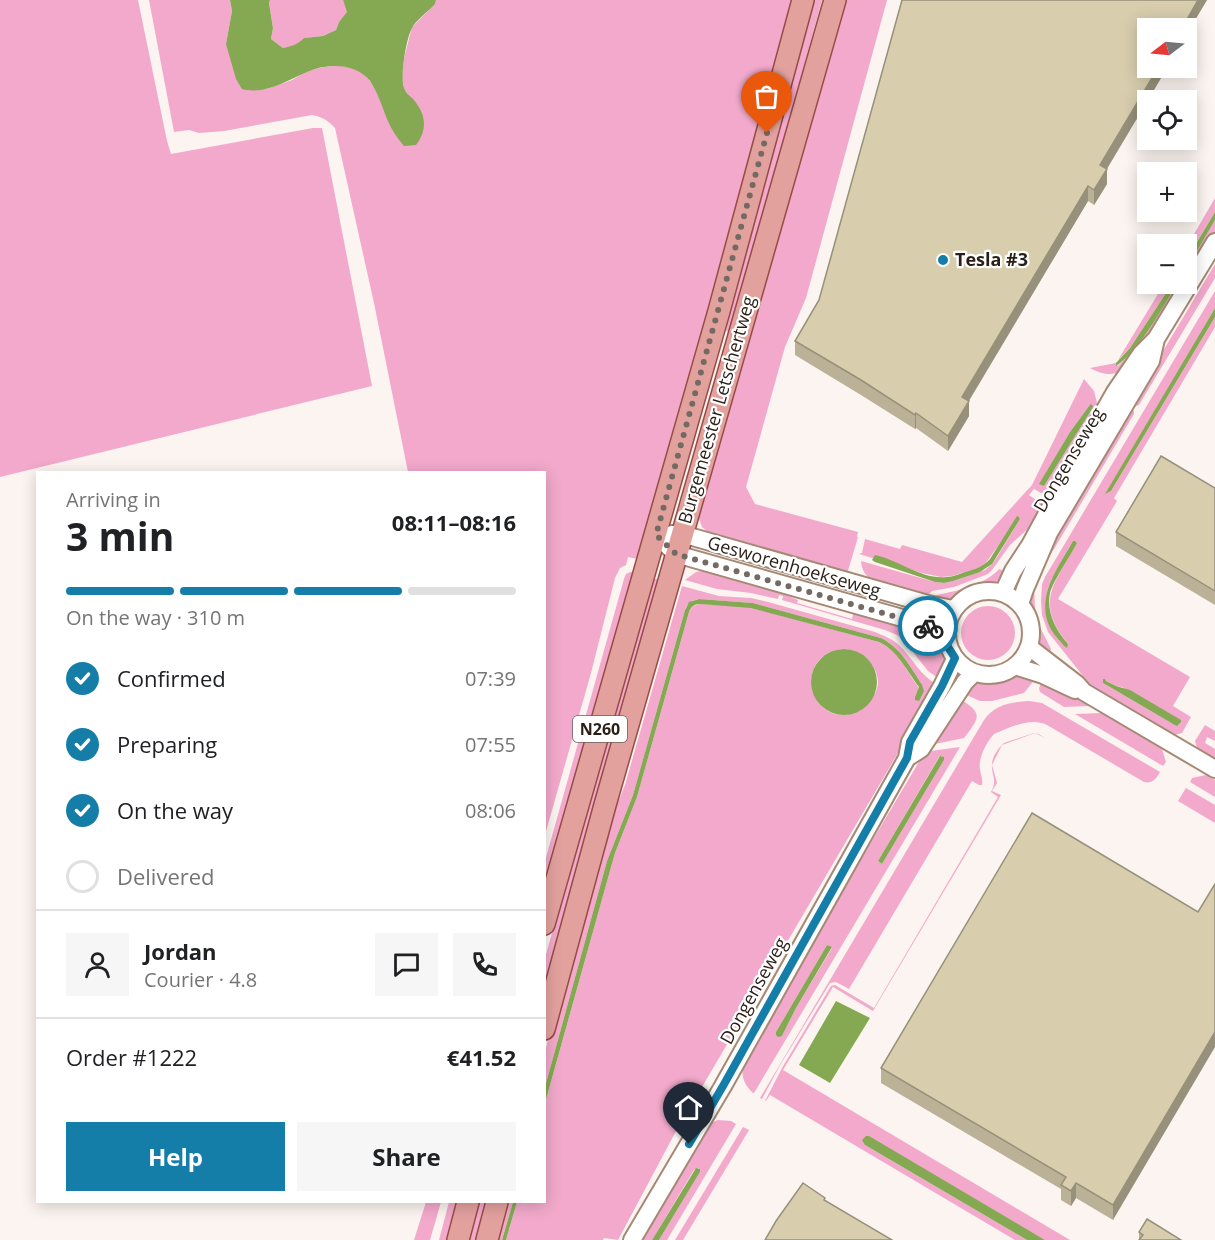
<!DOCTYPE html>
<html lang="en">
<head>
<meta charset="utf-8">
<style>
	:root { --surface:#fff; --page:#f6f6f6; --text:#202124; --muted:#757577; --line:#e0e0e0; --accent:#157ea8 }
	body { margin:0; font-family:"Open Sans",sans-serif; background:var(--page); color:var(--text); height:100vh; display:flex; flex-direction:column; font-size:22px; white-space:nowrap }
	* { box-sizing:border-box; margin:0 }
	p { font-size:20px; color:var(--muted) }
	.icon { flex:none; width:33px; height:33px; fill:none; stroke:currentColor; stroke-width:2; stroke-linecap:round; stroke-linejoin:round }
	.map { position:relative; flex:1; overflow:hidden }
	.drawer { position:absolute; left:36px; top:471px; width:510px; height:732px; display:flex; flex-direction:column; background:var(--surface); border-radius:0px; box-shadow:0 3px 15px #0003 }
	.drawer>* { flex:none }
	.needle { width:39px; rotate:254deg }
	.tools { position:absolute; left:1137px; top:18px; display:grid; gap:12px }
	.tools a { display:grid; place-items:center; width:60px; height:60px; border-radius:0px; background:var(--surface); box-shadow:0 3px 15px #0003; font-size:30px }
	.pin { position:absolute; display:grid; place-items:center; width:51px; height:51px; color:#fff; margin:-62px -26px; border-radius:50% 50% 50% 0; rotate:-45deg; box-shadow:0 0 6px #0007 }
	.pin .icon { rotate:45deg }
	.courier { position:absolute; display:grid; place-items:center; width:60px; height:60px; margin:-30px; border:4px solid #157ea8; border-radius:50%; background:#fff; color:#222; box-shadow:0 2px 8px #0007 }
	.headline em { font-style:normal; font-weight:700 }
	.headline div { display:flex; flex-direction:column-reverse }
	.headline { display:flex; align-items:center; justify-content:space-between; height:102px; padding:0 30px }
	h1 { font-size:39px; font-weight:700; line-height:45px }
	.bar { display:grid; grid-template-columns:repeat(4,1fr); gap:9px 6px; align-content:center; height:72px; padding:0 30px }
	.bar i { height:8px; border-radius:4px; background:var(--line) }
	.bar .selected { background:var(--accent) }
	.bar p { grid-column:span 4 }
	.line { display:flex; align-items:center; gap:15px; padding:0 30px; border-top:2px solid var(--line) }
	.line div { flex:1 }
	.round { display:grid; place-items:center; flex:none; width:63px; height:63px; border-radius:0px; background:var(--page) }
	ol { padding:0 30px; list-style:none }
	li { display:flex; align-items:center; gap:18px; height:66px }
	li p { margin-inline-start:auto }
	li .icon { padding:6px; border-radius:50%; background:var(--accent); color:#fff; stroke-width:4 }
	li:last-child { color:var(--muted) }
	li i { width:33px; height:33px; border:3px solid var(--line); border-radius:50% }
	.cta { display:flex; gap:12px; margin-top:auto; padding:12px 30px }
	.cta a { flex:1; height:69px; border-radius:0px; background:var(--accent); color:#fff; font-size:24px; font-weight:700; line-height:69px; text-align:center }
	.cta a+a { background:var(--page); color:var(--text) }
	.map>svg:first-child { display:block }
	.green { fill:#f2a9cb; fill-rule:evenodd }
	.water { fill:#85a952 }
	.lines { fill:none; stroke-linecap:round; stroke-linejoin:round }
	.minor-casing { stroke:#a48974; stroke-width:20 }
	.major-casing { stroke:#974b45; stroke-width:24 }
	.minor { stroke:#fff; stroke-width:16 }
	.major { stroke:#e3a19e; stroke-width:21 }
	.wall { fill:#bab196 }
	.shaded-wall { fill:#97907a }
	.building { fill:#d8ceae; stroke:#97907a; stroke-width:1.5 }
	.done { stroke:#736a63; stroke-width:6; stroke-dasharray:0 10.8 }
	.route { stroke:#157ea8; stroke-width:8 }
	.poi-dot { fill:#157ea8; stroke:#fff; stroke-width:2 }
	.labels { text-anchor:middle; stroke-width:4.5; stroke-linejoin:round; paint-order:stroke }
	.shield { fill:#fff; stroke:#6a625d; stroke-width:1.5 }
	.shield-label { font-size:16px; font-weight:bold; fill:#2a1f17 }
	.poi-label { font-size:18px; font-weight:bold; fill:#2a1f17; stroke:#fff; text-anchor:start }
	.street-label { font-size:18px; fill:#2a1f17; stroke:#fff }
</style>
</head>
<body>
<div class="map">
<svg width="1215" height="1240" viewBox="0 0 1215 1240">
	<rect width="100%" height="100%" fill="#fbf4f0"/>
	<path class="green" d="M0 0H138L167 141 171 154 313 128H322L372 386 0 477Z
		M149 0H230L232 11 226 44 266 89C275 86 284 83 292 80 298 77 303 73 309 71 322 66 348 63 360 71 375 82 382 103 388 120L415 102 404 90 402 76 404 58 412 27 435 4 436 0H796L644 548 640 547 637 559 628 557 626 565 620 568 615 578 591 673 545 835 544 472H408L374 303 335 128C328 120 322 117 312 115L224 131 199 133 189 130 174 132Z
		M270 0H343L348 12 339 22 336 30 323 36 304 38 298 44 293 46 283 48 271 39 273 28 269 3Z
		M812 0H822L731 332 726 331 736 273Z
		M838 0H887L806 298 785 347 746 487 755 504 858 532 857 537H858L847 574 710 534 702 527 697 513Z
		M1215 198V212L1187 259V246Z
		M1215 220V235L1187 278 1186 268Z
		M1215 264V278L1139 405 1137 406 1132 403Z
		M1164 284H1172L1130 348 1118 360Z
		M1177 284H1183C1166 309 1151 338 1131 360 1128 364 1125 368 1121 371 1111 377 1099 373 1090 368L1116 363V364L1118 366C1142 341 1159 312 1177 284Z
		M1215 291V308L1106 493 1111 491 1215 317V327L1114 498 1117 501 1058 599 1190 677 1173 706 1191 717 1182 733 1174 735 1091 686 1048 632 1042 615 1041 601 1042 584 1045 577ZM1073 541H1074L1077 543C1054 584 1034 602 1068 644L1065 647C1028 607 1051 580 1073 541ZM1104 681H1106L1116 686 1122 687 1173 724 1103 683Z
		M1084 379 1094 391 1098 407 1048 496 1043 494 1034 489 1029 495 1043 505 1030 527 1010 545 992 570 988 574 954 587 932 591 929 594 927 599 873 581C865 576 862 570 861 561L935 582 944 583 953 581 985 570 992 564 997 557 1020 519 1019 517 985 564 978 568 952 576 941 577 922 573 859 554 862 553 865 539 900 549 902 545 962 562 1032 485ZM1089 406 1092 409 1044 486 1040 483 1070 432Z
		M1129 409 1134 411V414L1041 571 1036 570Z
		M999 569 1004 571 998 580 994 584 988 587 971 591 953 601 950 602 931 598C937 594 943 594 950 592 966 589 989 581 999 569Z
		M707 570 765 586 798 600 797 603 852 619 854 610 918 629 912 639 905 642 897 635 885 630 782 600 783 596 779 595 778 599 751 593 717 589 685 580 696 572Z
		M630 572 637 573 545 905V861L624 579 626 574Z
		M652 578 661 580 545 998V958L645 599Z
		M682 586 719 596 751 598 768 602 875 632C884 636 893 639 900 646 913 659 920 675 936 684L908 736 675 1133 618 1240 604 1238 603 1240H506L517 1202H544L545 1103 615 853 637 797 689 612C692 607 694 605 700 604L745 606 756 609 879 642C897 650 907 671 919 688L915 697 924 691C912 672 902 648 881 638L753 603 699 599C692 600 687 603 685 610L633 795 607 861 545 1087V1051L602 842 625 785ZM844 649C877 654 892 689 861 708 855 712 850 715 844 715 805 715 797 652 844 649Z
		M1034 586 1035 609 1038 623 1051 649 1049 657 1033 641 1031 622 1026 607Z
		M961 633a27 27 0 1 1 54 0a27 27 0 1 1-54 0Z
		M921 630C927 633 934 635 939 638 953 648 944 667 939 679L928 671 913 652C913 644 919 638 921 630Z
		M1012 672 1036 678 1024 693 992 701H980L960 692 978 678 995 677Z
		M1042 681 1088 705V706L1064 707 1040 692 1039 688Z
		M957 697C982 713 982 715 964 738L930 745Z
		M1029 701 1042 703 1160 772C1156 779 1152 784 1144 782L1047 725C1030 717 1011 727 994 734 986 743 978 758 980 770 981 776 983 779 982 785H979L972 781 849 989 836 982 830 983 779 1067 762 1099 760 1098 984 720C995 704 1011 702 1029 701Z
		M1101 713 1162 749 1166 762 1163 766 1075 714Z
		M1205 725 1215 731V741L1207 737 1205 743 1215 749V759L1197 748 1195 741Z
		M1034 733C1038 733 1042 736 1045 738L1035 733 1002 745 992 765 997 783 992 791 1001 795 873 1011 833 987 783 1070 1070 1240H1045L867 1136 865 1145 1027 1240H1015L770 1095 766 1101H765L782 1068 831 986 835 985 874 1008 998 797 991 792C998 779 991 776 992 764 992 757 999 747 1004 743Z
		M960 747 754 1093H753C740 1081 741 1071 746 1054L923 755 931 751ZM942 756 944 760 882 864 878 861 939 757ZM827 945 832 948 796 1008 782 1036 776 1035V1032Z
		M1206 775 1215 780V797L1190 782 1192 778Z
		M1186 788 1215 805V823L1178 801Z
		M718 1120 731 1121 736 1124 667 1240H659L700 1172 699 1168 694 1170 652 1240H635L709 1124Z
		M743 1127 749 1130 683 1240H675Z
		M426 1202H441L430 1240H414Z
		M449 1202H461L451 1240H439Z
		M477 1202H488L477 1240H466Z
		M503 1202H513L502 1240H492Z"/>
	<path class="water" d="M230 0H270L269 3 273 28 271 39 283 48C292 46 297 45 304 38L323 36 336 30 339 22 347 12 343 0H436L435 4C429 11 415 21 412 28 406 39 400 77 404 88 405 92 410 96 413 99 426 114 428 129 416 145L404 146C397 138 391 129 387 119 382 106 378 93 370 81 356 63 327 63 307 72 286 81 265 95 242 89L236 79 226 44 232 11Z
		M1215 212V220L1187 268V259Z
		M1172 284H1177C1162 308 1140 350 1116 366V363L1130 348Z
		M1215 308V317L1111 491 1105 494Z
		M1091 404 1093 406 1092 409 1044 486 1039 484 1070 432 1089 406Z
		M1017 516 1019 517 1020 519 992 564 980 572 953 581 944 583 935 582 875 562 872 560 875 555C899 560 922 580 947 577 953 577 959 574 965 572 975 569 983 567 990 559Z
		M1073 541H1075L1077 543C1071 555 1053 581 1050 593 1046 612 1056 630 1068 644L1067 648 1064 646C1060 641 1055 636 1052 631 1033 599 1058 568 1073 541Z
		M699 599 753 603 881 638C900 647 911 668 922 685L924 691 919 701 915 700V697L919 687C907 671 897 650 879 642L751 608 700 604C694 604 691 607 689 612L637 797 615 853 545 1103V1087L607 861 633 795 685 610 689 602Z
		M811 682a33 33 0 1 1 66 0a33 33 0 1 1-66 0Z
		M1103 679H1105L1106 681 1116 686 1130 690 1181 720V722L1177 726 1173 724 1103 683Z
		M940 756 944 757V760L882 864 878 861Z
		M827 945 832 947 796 1008 782 1036 778 1037 776 1035V1032Z
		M836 1001 870 1018 830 1083 799 1065Z
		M866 1136H869L1045 1240H1027L865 1145 862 1140Z
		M696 1168 700 1169V1172L659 1240H652Z
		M513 1202H517L506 1240H502Z"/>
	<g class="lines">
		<defs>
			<path id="minor" d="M672 534H682L928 604 953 609
				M656 535 676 554 927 625 946 633
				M947 633a42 42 0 1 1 84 0a42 42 0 1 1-84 0Z
				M1003 593 1013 571 1030 545 1070 471 1115 392 1141 354 1156 339 1215 242
				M1020 604 1025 589 1049 533 1151 361 1156 339
				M1029 647 1077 684 1084 692 1215 769
				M1015 666 1043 675 1075 690
				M907 758 921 749 965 682 974 673
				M632 1240 723 1086 907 758 910 742 942 686 955 659"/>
			<path id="major" d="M544 924 719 311 803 0
				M544 1029 605 805 835 0
				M458 1240 468 1202
				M487 1240 497 1202"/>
		</defs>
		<use href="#minor" class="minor-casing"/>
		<use href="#major" class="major-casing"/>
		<use href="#minor" class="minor"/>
		<use href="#major" class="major"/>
	</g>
	<path class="wall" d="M902 0H1207L1186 35V28L1148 68H1167L1107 169V184L1094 205 1088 201 969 401V416L948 451 916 428 915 429 861 395 795 355V341L819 300Z
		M1215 488V605L1116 546V532Z
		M1198 912 1113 1220 1076 1198 1071 1206 1061 1200V1189L881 1083V1068Z
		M1139 1232 1181 1240H1139Z"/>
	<path class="shaded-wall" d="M1198 0H1207L1186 35V28H1182Z
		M1158 68H1167L1100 180V165Z
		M1107 169V184L1094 205V190Z
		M1088 186V201L962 412V397Z
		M969 401V416L948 451V436Z
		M916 413V428L915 429V415Z
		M1215 1032V1047L1113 1220V1205Z
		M1076 1183V1198L1071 1206V1191Z"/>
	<path class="building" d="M902 0H1198L1182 28H1148V68H1158L1100 165 1107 169 1094 190 1088 186 962 397 969 401 948 436 916 413 915 415 861 380 795 341 819 300Z
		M1161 456 1215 488V591L1116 532Z
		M1032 813 1198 912 1215 884V1032L1113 1205 1076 1183 1071 1191 1061 1185 1066 1177 881 1068Z
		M803 1183 825 1198 824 1200 892 1240H765L776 1221Z
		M1147 1219 1181 1240H1139L1143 1235 1139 1232Z"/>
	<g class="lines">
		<path class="done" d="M767 133 656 535 676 554 928 626"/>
		<path class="route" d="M689 1144 723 1086 907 758 910 742 942 686 955 658 948 647 946 633 928 626"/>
	</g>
	<circle class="poi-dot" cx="943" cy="260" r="6"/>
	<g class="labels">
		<rect class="shield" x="573" y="716" width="54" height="26" rx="4.5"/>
		<g class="shield-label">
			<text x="600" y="735">N260</text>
		</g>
		<g class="poi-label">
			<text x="955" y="266">Tesla #3</text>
		</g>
		<g class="street-label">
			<text transform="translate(717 410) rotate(-74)" y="6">Burgemeester Letschertweg</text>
			<text transform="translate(1069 460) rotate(-59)" y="6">Dongenseweg</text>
			<text transform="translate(794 567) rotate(16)" y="6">Gesworenhoekseweg</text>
			<text transform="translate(754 991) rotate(-61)" y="6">Dongenseweg</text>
		</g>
	</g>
</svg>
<div class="tools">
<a><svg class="needle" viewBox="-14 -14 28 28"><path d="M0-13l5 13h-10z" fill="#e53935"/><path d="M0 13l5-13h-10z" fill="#757577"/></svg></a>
<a><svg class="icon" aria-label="locate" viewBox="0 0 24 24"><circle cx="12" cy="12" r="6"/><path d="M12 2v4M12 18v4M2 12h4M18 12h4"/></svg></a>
<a>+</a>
<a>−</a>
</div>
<div class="pin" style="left:767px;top:133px;background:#ea580c"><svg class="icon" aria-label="bag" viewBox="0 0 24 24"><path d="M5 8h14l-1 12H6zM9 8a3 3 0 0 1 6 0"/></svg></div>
<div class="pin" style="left:689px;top:1144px;background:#1f2937"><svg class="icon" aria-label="home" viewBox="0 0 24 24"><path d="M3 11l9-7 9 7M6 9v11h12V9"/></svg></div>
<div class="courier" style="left:928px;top:626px"><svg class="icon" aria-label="bike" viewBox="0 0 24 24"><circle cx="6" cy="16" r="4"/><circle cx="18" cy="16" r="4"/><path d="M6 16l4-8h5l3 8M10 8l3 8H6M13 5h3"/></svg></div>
<section class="drawer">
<div class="headline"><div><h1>3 min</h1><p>Arriving in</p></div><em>08:11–08:16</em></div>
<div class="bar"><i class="selected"></i><i class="selected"></i><i class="selected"></i><i></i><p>On the way · 310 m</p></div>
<ol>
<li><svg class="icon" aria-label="check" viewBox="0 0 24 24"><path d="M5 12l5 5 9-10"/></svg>Confirmed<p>07:39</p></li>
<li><svg class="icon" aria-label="check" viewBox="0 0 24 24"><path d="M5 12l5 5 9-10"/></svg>Preparing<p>07:55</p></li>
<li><svg class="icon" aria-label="check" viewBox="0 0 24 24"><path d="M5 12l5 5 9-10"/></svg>On the way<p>08:06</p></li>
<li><i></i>Delivered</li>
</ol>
<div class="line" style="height:108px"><a class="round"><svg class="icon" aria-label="person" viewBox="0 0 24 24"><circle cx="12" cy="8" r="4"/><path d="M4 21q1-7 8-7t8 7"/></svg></a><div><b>Jordan</b><p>Courier · 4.8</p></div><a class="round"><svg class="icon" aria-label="chat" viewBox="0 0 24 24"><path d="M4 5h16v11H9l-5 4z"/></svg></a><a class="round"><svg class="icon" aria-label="phone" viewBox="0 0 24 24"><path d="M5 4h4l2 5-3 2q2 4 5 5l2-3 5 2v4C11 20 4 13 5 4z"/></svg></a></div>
<div class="line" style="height:78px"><div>Order #1222</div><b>€41.52</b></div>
<div class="cta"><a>Help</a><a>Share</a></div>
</section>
</div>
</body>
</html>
